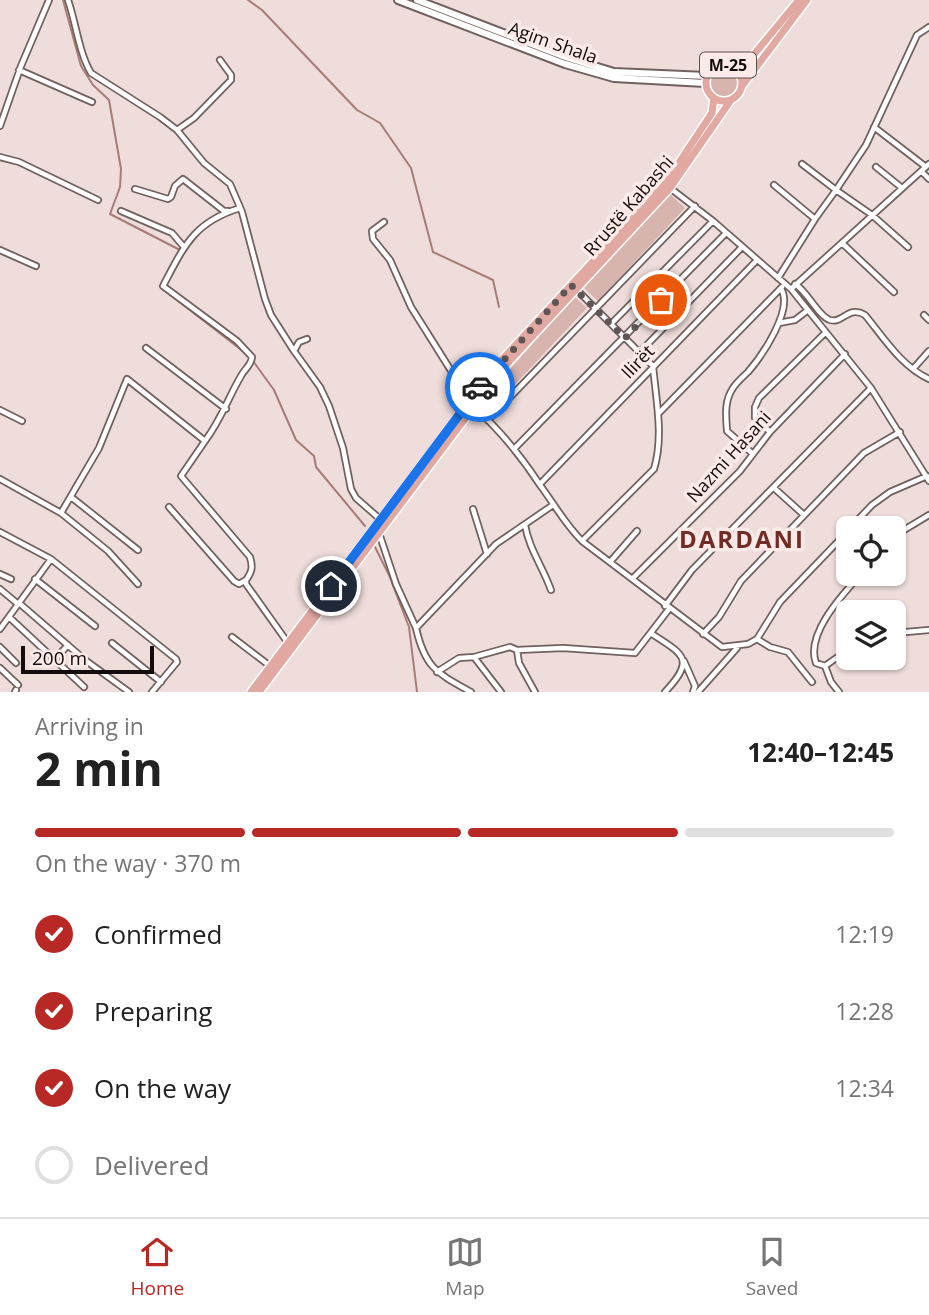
<!DOCTYPE html>
<html lang="en">
<head>
<meta charset="utf-8">
<style>
	:root { --surface:#fff; --page:#f6f6f6; --text:#222; --muted:#767676; --line:#e0e0e0; --accent:#b82925 }
	body { margin:0; font-family:"Open Sans",sans-serif; background:var(--page); color:var(--text); height:100vh; display:flex; flex-direction:column; font-size:26px; white-space:nowrap }
	* { box-sizing:border-box; margin:0 }
	p { font-size:23px; color:var(--muted) }
	.icon { flex:none; width:38px; height:38px; fill:none; stroke:currentColor; stroke-width:2; stroke-linecap:round; stroke-linejoin:round }
	.map { position:relative; height:692px; overflow:hidden }
	.sheet { display:flex; flex-direction:column; background:var(--surface); flex:1 }
	.sheet>* { flex:none }
	.buttons { position:absolute; left:836px; top:516px; display:grid; gap:14px }
	.buttons a { display:grid; place-items:center; width:70px; height:70px; border-radius:10px; background:var(--surface); box-shadow:0 2px 5px #0004; font-size:35px }
	.scale { position:absolute; left:21px; bottom:18px; width:133px; box-sizing:border-box; padding-left:7px; border:4px solid #120c0c; border-top:0; font-size:19px; line-height:24px; white-space:nowrap; color:#120c0c; -webkit-text-stroke:5px #fceae8; paint-order:stroke }
	.pin { position:absolute; display:grid; place-items:center; width:60px; height:60px; color:#fff; margin:-30px; border:4px solid #fff; border-radius:50%; box-shadow:0 2px 7px #0007 }
	.courier { position:absolute; display:grid; place-items:center; width:70px; height:70px; margin:-35px; border:5px solid #1a73e8; border-radius:50%; background:#fff; color:#222; box-shadow:0 2px 9px #0007 }
	.headline em { font-style:normal; font-weight:700 }
	.headline div { display:flex; flex-direction:column-reverse }
	.headline { display:flex; align-items:center; justify-content:space-between; height:119px; padding:0 35px }
	h1 { font-size:46px; font-weight:700; line-height:52px }
	.bar { display:grid; grid-template-columns:repeat(4,1fr); gap:10px 7px; align-content:center; height:84px; padding:0 35px }
	.bar i { height:9px; border-radius:5px; background:var(--line) }
	.bar .selected { background:var(--accent) }
	.bar p { grid-column:span 4 }
	ol { padding:0 35px; list-style:none }
	li { display:flex; align-items:center; gap:21px; height:77px }
	li p { margin-inline-start:auto }
	li .icon { padding:7px; border-radius:50%; background:var(--accent); color:#fff; stroke-width:4 }
	li:last-child { color:var(--muted) }
	li i { width:38px; height:38px; border:4px solid var(--line); border-radius:50% }
	.tabs { display:flex; justify-content:space-around; align-items:center; height:98px; border-top:2px solid var(--line); background:var(--surface); font-size:19px; color:var(--muted) }
	.tabs a { display:grid; justify-items:center; gap:4px }
	.tabs .selected { color:var(--accent) }
	.map>svg:first-child { display:block }
	.green { fill:#d8b4af }
	.lines { fill:none; stroke-linecap:round; stroke-linejoin:round }
	.stream { stroke:#a77c76; stroke-width:2 }
	.street-casing { stroke:#70615e; stroke-width:8 }
	.secondary-casing { stroke:#70615e; stroke-width:10 }
	.primary-casing { stroke:#fff; stroke-width:10 }
	.street { stroke:#fff; stroke-width:4.5 }
	.secondary { stroke:#fff; stroke-width:6 }
	.primary { stroke:#e2a9a3; stroke-width:7 }
	.done { stroke:#5f5554; stroke-width:7; stroke-dasharray:0 12.6 }
	.route { stroke:#1a73e8; stroke-width:9 }
	.labels { text-anchor:middle; stroke-width:7; stroke-linejoin:round; paint-order:stroke }
	.shield { fill:#fceae8; stroke:#584f4e; stroke-width:2 }
	.shield-label { font-size:16px; font-weight:bold; fill:#120c0c }
	.street-label { font-size:18px; fill:#120c0c; stroke:#fceae8 }
	.district-label { font-size:24px; font-weight:bold; letter-spacing:2px; fill:#722c26; stroke:#fceae8 }
</style>
</head>
<body>
<div class="map">
<svg width="929" height="692" viewBox="0 0 929 692">
	<rect width="100%" height="100%" fill="#efdddb"/>
	<path class="green" d="M709 83a14 14 0 1 1 28 0a14 14 0 1 1-28 0Z
		M670 194 685 208 598 301 583 287Z
		M574 296 587 308 487 414 479 405Z"/>
	<g class="lines">
		<path class="stream" d="M63 0 81 66 93 85 109 100 121 169 120 187 110 214 180 250
			M248 0 262 10 357 110 380 123 411 168 433 252 493 280 499 307
			M172 273 164 290 244 352
			M253 361 274 390 296 440 314 456 316 467 365 526
			M374 545 389 575 409 627 417 692"/>
		<defs>
			<path id="street" d="M68 0C76 23 79 53 91 73L160 117 177 130 204 163 230 184 242 212 265 299 271 315 294 351
				M19 70 92 102
				M0 126 21 66 49 0
				M874 127 926 167
				M177 130 194 118 231 80V75L220 60
				M0 157 19 162 98 200
				M802 164 836 190 866 145 917 35 929 27
				M876 167 902 188
				M921 171 929 179
				M774 185 815 219
				M670 188 713 221 791 289 871 388 929 481
				M135 189 168 199 171 197 175 186 183 179 224 211H228
				M121 211 172 233 184 247
				M384 222 372 231 373 239 390 260 411 307 455 377 468 403
				M842 243 894 292
				M0 250 36 266
				M778 278 815 219 836 190 872 215 908 247
				M795 284C808 292 818 316 830 320 843 324 848 305 865 315 884 338 901 366 929 379
				M791 289 929 164
				M577 290 653 366C656 399 664 437 654 469L582 541
				M924 315 929 320
				M779 323 795 320 808 310
				M611 324 713 221
				M307 339 299 342 294 351 320 387 329 406 343 448 351 489 356 498 380 519
				M146 348 226 409
				M640 352 742 247
				M913 369 929 351
				M473 406C499 429 521 456 540 485 554 504 565 524 582 541L722 647 748 644 757 639 780 602 849 530
				M0 410 22 421
				M658 414 782 287
				M489 419 695 206
				M770 432 755 418V407L759 398 826 332
				M205 441C221 420 228 398 241 376 245 368 251 366 252 357L237 341 163 286C184 246 194 222 240 208
				M514 449 726 233
				M753 454 727 431C726 416 724 401 733 388 737 382 743 377 748 372 762 356 794 309 781 289
				M0 479 61 513 108 551 138 584
				M540 484 757 260
				M774 488 804 515
				M71 497 138 550
				M169 507 234 581 239 584 246 580
				M473 509 487 554
				M61 513 99 448 127 379 205 441 181 476 250 557C253 567 252 572 246 580
				M525 525C529 549 543 567 551 590
				M850 528 872 505 890 492 927 476
				M0 532 51 559 176 659 177 662 152 692
				M379 533 396 584 416 628
				M894 536 929 515
				M610 562 637 531
				M0 574 11 579
				M633 578 740 471 770 432 845 354
				M35 579 95 626
				M246 580V584L288 643
				M0 589 18 604
				M19 603 85 660 129 692
				M665 606 692 570 871 388
				M9 617 84 687
				M0 629 51 559
				M894 633 929 630
				M652 634C685 655 695 660 665 692
				M703 634 719 617 741 581 864 453 900 432
				M232 637 270 666
				M757 639 770 647 788 652 812 682
				M112 643 161 682
				M0 647 16 663
				M849 649 825 666 816 663C805 634 843 594 861 574
				M517 650 519 663 535 692
				M474 657 510 647 517 650 563 648 635 653 669 609
				M55 659 68 645
				M684 661 695 686 693 692
				M825 666 831 682 839 692
				M0 668 18 685
				M437 672 459 658 474 657 501 692
				M15 692 16 690
				M471 692C437 673 425 668 416 628L496 544 553 505
				M698 692 737 648"/>
			<path id="secondary" d="M398 0 565 64 614 78 705 83
				M417 0 568 58 614 72 707 76"/>
			<path id="primary" d="M706 83a18 18 0 1 1 36 0a18 18 0 1 1-36 0Z
				M732 67 751 58 799 0
				M742 86 807 0
				M251 692 498 364 665 184 712 113 714 98
				M259 692 504 367 670 188 731 100"/>
		</defs>
		<use href="#street" class="street-casing"/>
		<use href="#secondary" class="secondary-casing"/>
		<use href="#primary" class="primary-casing"/>
		<use href="#street" class="street"/>
		<use href="#secondary" class="secondary"/>
		<use href="#primary" class="primary"/>
	</g>
	<g class="lines">
		<path class="done" d="M480 387 571 285 625 338 661 300"/>
		<path class="route" d="M331 586 480 387"/>
	</g>
	<g class="labels">
		<rect class="shield" x="700" y="52.5" width="56" height="25" rx="5"/>
		<g class="shield-label">
			<text x="728" y="71">M-25</text>
		</g>
		<g class="street-label">
			<text transform="translate(553 43) rotate(19)" y="6">Agim Shala</text>
			<text transform="translate(629 206) rotate(-49)" y="6">Rrustë Kabashi</text>
			<text transform="translate(638 362) rotate(-46)" y="6">Ilirët</text>
			<text transform="translate(729 457) rotate(-48)" y="6">Nazmi Hasani</text>
		</g>
		<g class="district-label">
			<text x="742" y="548">DARDANI</text>
		</g>
	</g>
</svg>
<div class="buttons">
<a><svg class="icon" aria-label="locate" viewBox="0 0 24 24"><circle cx="12" cy="12" r="6"/><path d="M12 2v4M12 18v4M2 12h4M18 12h4"/></svg></a>
<a><svg class="icon" aria-label="layers" viewBox="0 0 24 24"><path d="M12 4l9 5-9 5-9-5zM3 14l9 5 9-5"/></svg></a>
</div>
<div class="scale">200 m</div>
<div class="pin" style="left:661px;top:300px;background:#ea580c"><svg class="icon" aria-label="bag" viewBox="0 0 24 24"><path d="M5 8h14l-1 12H6zM9 8a3 3 0 0 1 6 0"/></svg></div>
<div class="pin" style="left:331px;top:586px;background:#1f2937"><svg class="icon" aria-label="home" viewBox="0 0 24 24"><path d="M3 11l9-7 9 7M6 9v11h12V9"/></svg></div>
<div class="courier" style="left:480px;top:387px"><svg class="icon" aria-label="car" viewBox="0 0 24 24"><path d="M5 17H2v-5l4-1 3-4h7l3 4 3 1v5h-3M9 17h6M6 11h13"/><circle cx="7" cy="17" r="2"/><circle cx="17" cy="17" r="2"/></svg></div>
</div>
<section class="sheet">
<div class="headline"><div><h1>2 min</h1><p>Arriving in</p></div><em>12:40–12:45</em></div>
<div class="bar"><i class="selected"></i><i class="selected"></i><i class="selected"></i><i></i><p>On the way · 370 m</p></div>
<ol>
<li><svg class="icon" aria-label="check" viewBox="0 0 24 24"><path d="M5 12l5 5 9-10"/></svg>Confirmed<p>12:19</p></li>
<li><svg class="icon" aria-label="check" viewBox="0 0 24 24"><path d="M5 12l5 5 9-10"/></svg>Preparing<p>12:28</p></li>
<li><svg class="icon" aria-label="check" viewBox="0 0 24 24"><path d="M5 12l5 5 9-10"/></svg>On the way<p>12:34</p></li>
<li><i></i>Delivered</li>
</ol>
</section>
<nav class="tabs">
<a class="selected"><svg class="icon" aria-label="home" viewBox="0 0 24 24"><path d="M3 11l9-7 9 7M6 9v11h12V9"/></svg>Home</a>
<a><svg class="icon" aria-label="map" viewBox="0 0 24 24"><path d="M3 6l6-2 6 2 6-2v14l-6 2-6-2-6 2zM9 4v14M15 6v14"/></svg>Map</a>
<a><svg class="icon" aria-label="saved" viewBox="0 0 24 24"><path d="M7 4h10v16l-5-4-5 4z"/></svg>Saved</a>
</nav>
</body>
</html>
